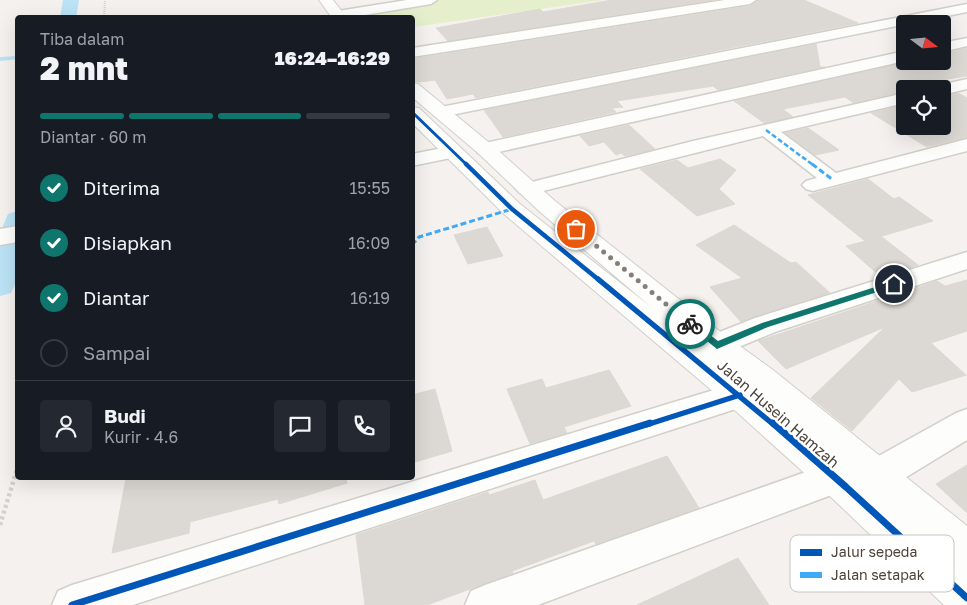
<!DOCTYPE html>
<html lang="id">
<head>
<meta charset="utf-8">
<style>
	:root { --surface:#171b24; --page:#242831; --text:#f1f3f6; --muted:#9ea1a6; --line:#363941; --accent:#0f766e }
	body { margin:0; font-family:"Golos Text",sans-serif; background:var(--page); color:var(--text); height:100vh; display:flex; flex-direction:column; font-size:19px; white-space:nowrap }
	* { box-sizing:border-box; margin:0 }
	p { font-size:16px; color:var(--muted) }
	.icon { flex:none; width:28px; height:28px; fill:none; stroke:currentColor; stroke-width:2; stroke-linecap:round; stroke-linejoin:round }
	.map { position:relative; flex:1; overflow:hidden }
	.drawer { position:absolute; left:15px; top:15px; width:400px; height:465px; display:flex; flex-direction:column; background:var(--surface); border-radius:5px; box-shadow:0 5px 20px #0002 }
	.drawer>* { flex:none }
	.needle { width:32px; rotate:106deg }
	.tools { position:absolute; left:896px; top:15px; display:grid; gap:10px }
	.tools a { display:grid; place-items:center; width:55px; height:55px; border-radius:5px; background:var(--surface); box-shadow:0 5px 20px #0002; font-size:25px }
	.pin { position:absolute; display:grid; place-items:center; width:42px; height:42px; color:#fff; margin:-21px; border:2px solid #fff; border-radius:50%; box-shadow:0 1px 5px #0007 }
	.courier { position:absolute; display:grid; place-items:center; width:50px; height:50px; margin:-25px; border:4px solid #0f766e; border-radius:50%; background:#fff; color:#222; box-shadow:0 1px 6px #0007 }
	.head em { font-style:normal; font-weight:800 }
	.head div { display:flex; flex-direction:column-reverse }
	.head { display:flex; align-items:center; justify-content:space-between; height:85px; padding:0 25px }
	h1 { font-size:32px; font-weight:800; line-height:38px }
	.bar { display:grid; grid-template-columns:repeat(4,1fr); gap:8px 5px; align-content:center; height:60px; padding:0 25px }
	.bar i { height:6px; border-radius:4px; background:var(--line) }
	.bar .on { background:var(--accent) }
	.bar p { grid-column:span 4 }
	.line { display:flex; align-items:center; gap:12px; padding:0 25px; border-top:1px solid var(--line) }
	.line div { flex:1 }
	.round { display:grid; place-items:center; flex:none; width:52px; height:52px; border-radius:5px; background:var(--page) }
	ol { padding:0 25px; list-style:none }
	li { display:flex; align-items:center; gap:15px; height:55px }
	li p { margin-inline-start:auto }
	li .icon { padding:5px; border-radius:50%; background:var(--accent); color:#fff; stroke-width:4 }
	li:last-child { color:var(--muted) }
	li i { width:28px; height:28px; border:2px solid var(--line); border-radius:50% }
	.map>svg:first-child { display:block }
	.green { fill:#e5efcc }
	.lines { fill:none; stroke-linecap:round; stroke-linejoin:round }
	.stream { fill:#bbe2f5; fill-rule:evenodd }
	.canal { fill:#bbe2f5; fill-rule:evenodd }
	.building { fill:#dcd9d4; stroke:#ddd8d3 }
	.minor-casing { stroke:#d2cfcb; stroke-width:3 }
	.tertiary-casing { stroke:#d2cfcb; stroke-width:2 }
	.path-far1 { stroke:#d4d1cc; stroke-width:2; stroke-dasharray:1 1; stroke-linecap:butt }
	.path { stroke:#d4d1cc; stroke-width:4.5; stroke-dasharray:3 3; stroke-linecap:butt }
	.minor { fill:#fdfdfc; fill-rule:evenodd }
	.tertiary { fill:#fdfdfc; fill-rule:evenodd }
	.quiet-far1 { stroke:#3fa9f5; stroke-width:2.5; stroke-dasharray:5 2.5; stroke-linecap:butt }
	.quiet { stroke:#3fa9f5; stroke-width:3; stroke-dasharray:6 3; stroke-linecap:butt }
	.cycleway-far3-casing { stroke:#fff; stroke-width:5 }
	.cycleway-far2-casing { stroke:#fff; stroke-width:7 }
	.cycleway-far1-casing { stroke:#fff; stroke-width:9 }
	.cycleway-casing { stroke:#fff; stroke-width:10 }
	.cycleway-far3 { stroke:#0057b8; stroke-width:3 }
	.cycleway-far2 { stroke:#0057b8; stroke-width:4.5 }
	.cycleway-far1 { stroke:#0057b8; stroke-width:5.5 }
	.cycleway { stroke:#0057b8; stroke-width:7 }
	.route { fill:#0f766e }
	.done { stroke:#877f77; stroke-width:5; stroke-dasharray:0 9 }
	.labels { text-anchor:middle; stroke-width:5; stroke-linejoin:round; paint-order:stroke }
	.street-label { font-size:15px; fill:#4c4237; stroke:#fff }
	.key { fill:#fff; stroke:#c9c6c3; stroke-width:1 }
	.key-label { font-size:14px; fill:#4c4237 }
</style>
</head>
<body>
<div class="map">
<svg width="967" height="605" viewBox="0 0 967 605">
	<rect width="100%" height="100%" fill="#f4f1ee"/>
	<path class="green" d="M443 0H604L413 27 412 18 343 17 339 13Z"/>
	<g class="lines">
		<path class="stream" d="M18 56V59L0 61V57Z"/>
		<path class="canal" d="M63 0H79L76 18H60Z
			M18 211V278L11 293 0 296V233L8 214Z"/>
	</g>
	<path class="building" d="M612 0H713L448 41 436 28 540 9 543 12Z
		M758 0H804L858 23 476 98 473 94 447 99 435 80 419 82 412 81V59L750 6Z
		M816 44 820 67H825L718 90 713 86 617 101 623 107 612 108 616 112 503 137 484 110Z
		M967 48V76L935 81 940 83 934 85 932 89H905V91L854 103 845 97 783 109 793 117 764 123 734 101 907 61H942V54Z
		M958 93 967 98V137L927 147 871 113 905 105V126H942V97Z
		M629 125 655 149 625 156 621 153 616 155 604 142 589 146 580 136Z
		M808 128 839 150 815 155 785 133Z
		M720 159 736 170 719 189 735 204 697 216 640 169 677 160 688 168Z
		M868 179 894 199 899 197 933 221 865 241 808 195Z
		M734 225 791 263 796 262 830 293 741 322 710 287 742 278 696 245Z
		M487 227 503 256 468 264 454 235Z
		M882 237 918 265 881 277 846 246Z
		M967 280V331L931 343 966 375 912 392 899 379 852 431 811 398 885 327 786 369 758 341 937 281 945 286Z
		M609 370 631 406 564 427 567 433 530 444 507 389 542 379 546 388Z
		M435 389 452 451 412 463V395Z
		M667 456 699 508 596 544 594 541 512 571 513 573 427 605H365L356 535 488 492 489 495 535 480 543 500Z
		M967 465V513L936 484Z
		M126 478H346L347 483 279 504 278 499 190 522 189 533 112 553Z
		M738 558 769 605H637Z"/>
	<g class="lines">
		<defs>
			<path id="minor" d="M407 0H437L431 4 347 18H333L331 15 338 11Z
				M725 0H756L750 4 412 57V48Z
				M967 4V12L441 117 435 116 432 112 435 108 441 107Z
				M967 38V46L942 52V43Z
				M905 51V61L485 155 478 153 475 149 478 145 485 143Z
				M967 79V89L942 95V89H934L936 86Z
				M905 93V103L781 132 836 173 967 139V151L813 191 806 189 802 185 806 181 817 178 763 136 527 195 520 193 516 189 520 185 693 141Z
				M453 146 460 148 463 152 460 156 412 166V154Z
				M18 226V242L0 245V229Z
				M967 252V269L775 332 717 356 707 353 703 345 707 337 755 318Z
				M740 382 751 386 755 395 751 404 133 605H52L58 591 72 585Z
				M967 409V440L890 487 878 491 866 487 861 475 866 463 956 413Z
				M834 462 846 466 851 478 846 490 834 494 538 605H465L471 591 485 585Z"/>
			<path id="tertiary" d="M319 0H333L347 18H332Z
				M412 83 418 84 492 145 555 201 714 327 773 370 967 526V605H944L833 499 729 405 504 214 412 123V107L419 108 520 204 651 307 539 211 478 153 412 97Z"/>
		</defs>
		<use href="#minor" class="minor-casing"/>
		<use href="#tertiary" class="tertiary-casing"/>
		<path class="path-far1" d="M104 18 105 0"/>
		<path class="path" d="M0 525 18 466"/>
		<use href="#minor" class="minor"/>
		<use href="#tertiary" class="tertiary"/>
		<path class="quiet-far1" d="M766 130 813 165"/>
		<path class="quiet" d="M812 164 833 180
			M412 245 419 237 512 209"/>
		<defs>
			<path id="cycleway-far3" d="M412 112 467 165"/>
			<path id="cycleway-far2" d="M466 164 512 209 599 280"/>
			<path id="cycleway-far1" d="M598 279 774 425
				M646 425 740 395"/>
			<path id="cycleway" d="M773 423 846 487 967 598
				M72 605 650 423"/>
		</defs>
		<use href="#cycleway-far3" class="cycleway-far3-casing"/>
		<use href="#cycleway-far2" class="cycleway-far2-casing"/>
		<use href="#cycleway-far1" class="cycleway-far1-casing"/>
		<use href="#cycleway" class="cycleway-casing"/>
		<use href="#cycleway-far3" class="cycleway-far3"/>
		<use href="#cycleway-far2" class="cycleway-far2"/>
		<use href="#cycleway-far1" class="cycleway-far1"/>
		<use href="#cycleway" class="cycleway"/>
	</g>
	<path class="route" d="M894 281 896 282V286L768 327 717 349 686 324 687 322H693L718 341 762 323Z"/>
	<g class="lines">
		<path class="done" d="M576 229 690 324"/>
	</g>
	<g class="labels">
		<g class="street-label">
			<text transform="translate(778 414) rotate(41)" y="5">Jalan Husein Hamzah</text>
		</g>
	</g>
	<rect x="790" y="535" width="164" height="57" rx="8" class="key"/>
	<rect x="800" y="549" width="22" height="7" fill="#0057b8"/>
	<rect x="800" y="572" width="22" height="6" fill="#3fa9f5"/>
	<g class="key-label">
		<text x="831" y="557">Jalur sepeda</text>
		<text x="831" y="580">Jalan setapak</text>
	</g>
</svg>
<div class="tools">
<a><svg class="needle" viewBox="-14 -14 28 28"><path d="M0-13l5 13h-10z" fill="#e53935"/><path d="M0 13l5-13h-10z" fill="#9ea1a6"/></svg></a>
<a><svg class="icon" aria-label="locate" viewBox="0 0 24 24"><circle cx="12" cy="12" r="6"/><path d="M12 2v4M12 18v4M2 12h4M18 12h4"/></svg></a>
</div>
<div class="pin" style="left:576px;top:229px;background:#ea580c"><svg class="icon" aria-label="bag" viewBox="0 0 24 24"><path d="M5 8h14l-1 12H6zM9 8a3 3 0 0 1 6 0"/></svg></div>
<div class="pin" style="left:894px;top:284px;background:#1f2937"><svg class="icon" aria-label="home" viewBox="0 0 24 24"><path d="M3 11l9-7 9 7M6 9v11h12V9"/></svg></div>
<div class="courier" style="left:690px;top:324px"><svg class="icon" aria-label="bike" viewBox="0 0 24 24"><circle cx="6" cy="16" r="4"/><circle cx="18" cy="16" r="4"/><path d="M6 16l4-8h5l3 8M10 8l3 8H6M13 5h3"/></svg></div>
<section class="drawer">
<div class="head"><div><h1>2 mnt</h1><p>Tiba dalam</p></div><em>16:24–16:29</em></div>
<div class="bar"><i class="on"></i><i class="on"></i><i class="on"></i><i></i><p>Diantar · 60 m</p></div>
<ol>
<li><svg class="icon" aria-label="check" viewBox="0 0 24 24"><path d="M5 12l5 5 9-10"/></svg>Diterima<p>15:55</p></li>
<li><svg class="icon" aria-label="check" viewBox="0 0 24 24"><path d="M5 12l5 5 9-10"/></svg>Disiapkan<p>16:09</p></li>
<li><svg class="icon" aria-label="check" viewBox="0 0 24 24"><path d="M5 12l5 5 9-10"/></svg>Diantar<p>16:19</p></li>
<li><i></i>Sampai</li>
</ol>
<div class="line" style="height:90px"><a class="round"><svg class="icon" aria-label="person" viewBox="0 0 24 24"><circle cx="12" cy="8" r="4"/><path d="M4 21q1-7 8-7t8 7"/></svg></a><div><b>Budi</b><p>Kurir · 4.6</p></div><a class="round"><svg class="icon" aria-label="chat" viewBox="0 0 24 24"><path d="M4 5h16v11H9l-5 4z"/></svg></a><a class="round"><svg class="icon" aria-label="phone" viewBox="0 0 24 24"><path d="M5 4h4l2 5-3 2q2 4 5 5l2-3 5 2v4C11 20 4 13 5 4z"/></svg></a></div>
</section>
</div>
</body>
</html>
